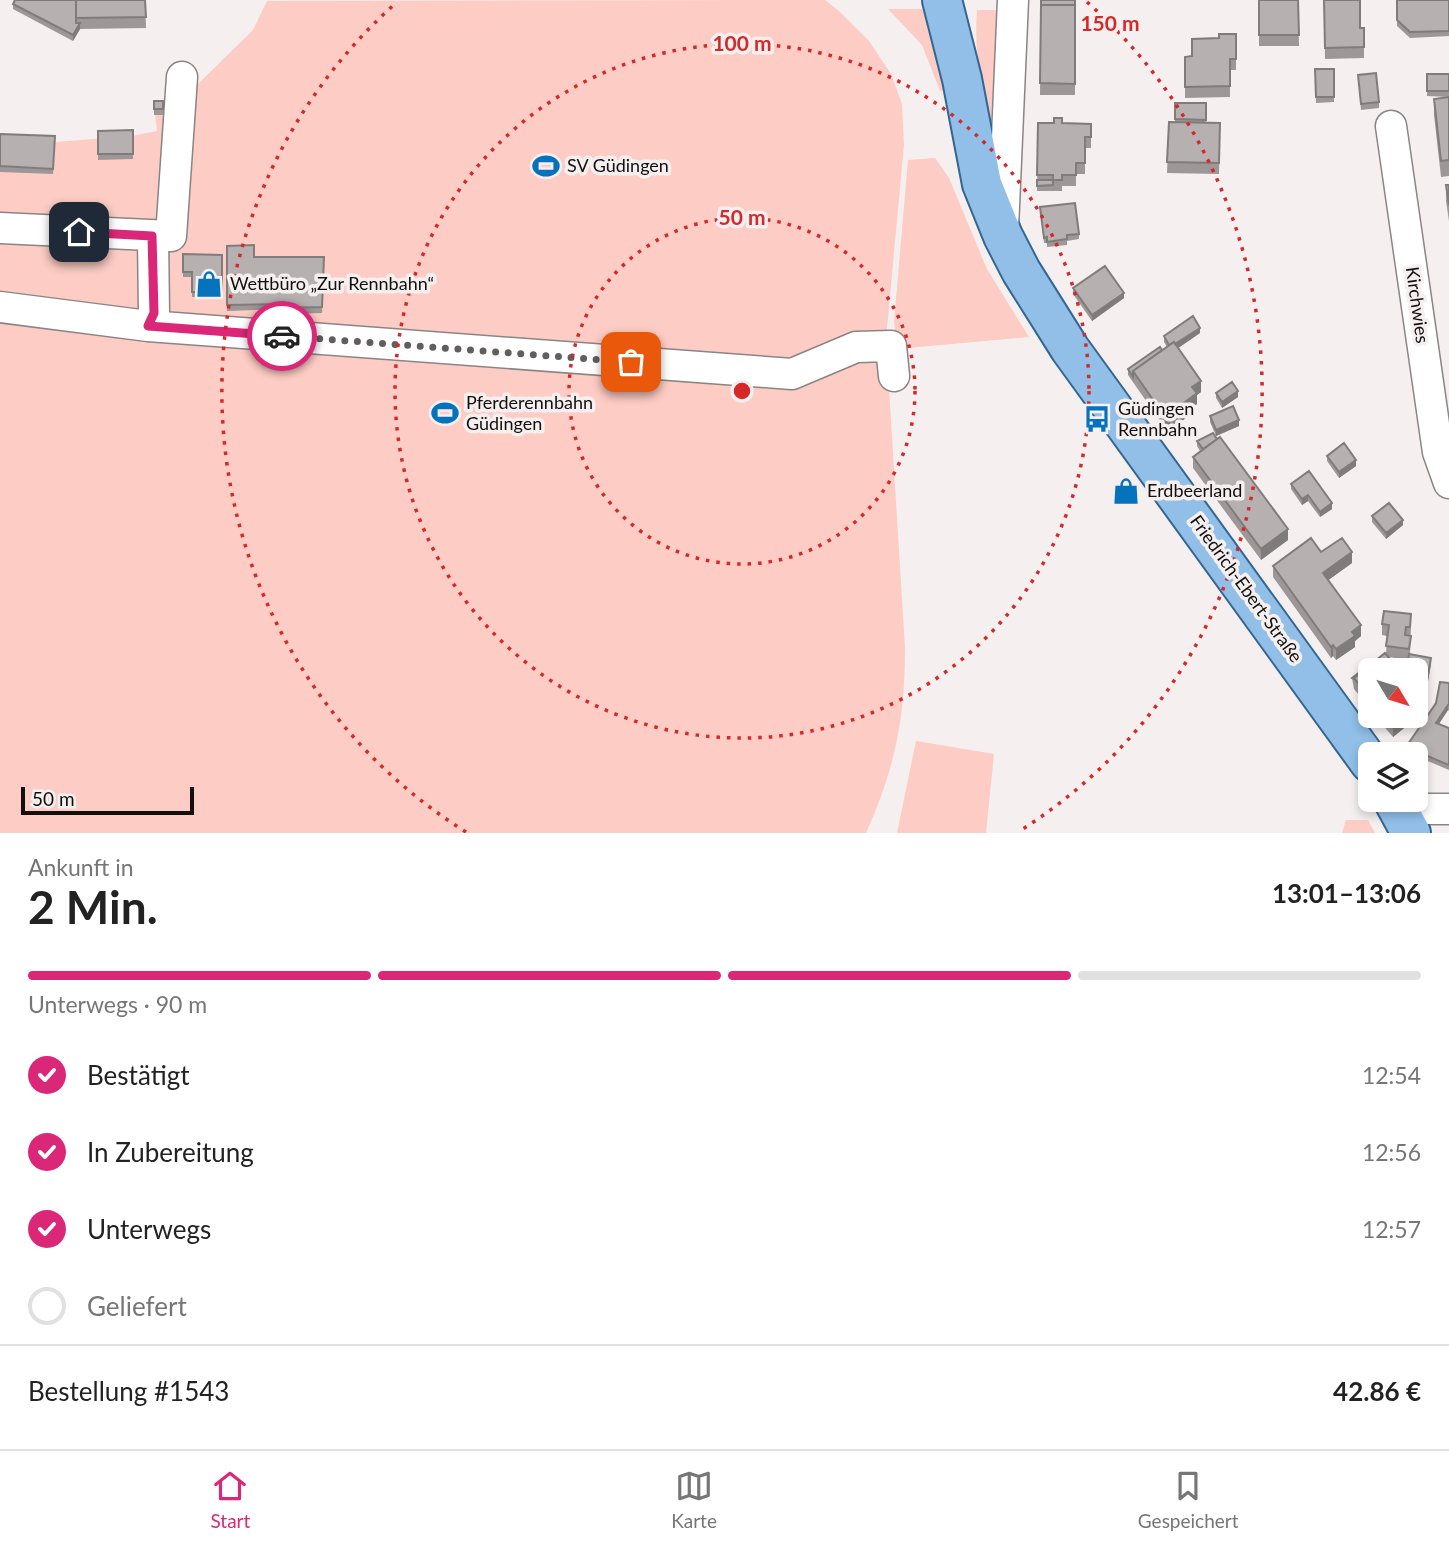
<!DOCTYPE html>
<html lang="de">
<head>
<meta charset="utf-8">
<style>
	:root { --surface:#fff; --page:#f2f2f2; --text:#222; --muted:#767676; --line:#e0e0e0; --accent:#db2777 }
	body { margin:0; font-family:Lato,sans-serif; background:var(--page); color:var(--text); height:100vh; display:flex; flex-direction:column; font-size:26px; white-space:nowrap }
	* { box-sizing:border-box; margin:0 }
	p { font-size:23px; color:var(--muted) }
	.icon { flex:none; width:38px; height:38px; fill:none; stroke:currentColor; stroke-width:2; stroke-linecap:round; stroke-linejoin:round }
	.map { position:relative; height:833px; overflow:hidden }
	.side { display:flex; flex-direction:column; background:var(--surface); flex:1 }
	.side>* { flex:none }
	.needle { width:46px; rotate:128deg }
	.fabs { position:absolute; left:1358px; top:658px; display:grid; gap:14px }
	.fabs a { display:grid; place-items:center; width:70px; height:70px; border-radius:10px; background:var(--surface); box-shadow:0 4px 10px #0003; font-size:35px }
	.scale { position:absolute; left:21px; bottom:18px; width:173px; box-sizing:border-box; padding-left:7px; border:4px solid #12100f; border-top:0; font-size:19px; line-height:24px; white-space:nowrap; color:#12100f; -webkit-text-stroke:5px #f5f0ef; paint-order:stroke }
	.pin { position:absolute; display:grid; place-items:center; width:60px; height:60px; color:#fff; margin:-30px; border-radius:14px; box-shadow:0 4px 10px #0006 }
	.courier { position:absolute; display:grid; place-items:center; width:70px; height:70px; margin:-35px; border:5px solid #db2777; border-radius:50%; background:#fff; color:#222; box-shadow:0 2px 9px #0007 }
	.headline em { font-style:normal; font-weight:700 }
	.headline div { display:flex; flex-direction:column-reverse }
	.headline { display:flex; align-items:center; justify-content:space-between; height:119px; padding:0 28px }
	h1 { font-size:46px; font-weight:700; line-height:52px }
	.bar { display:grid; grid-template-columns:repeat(4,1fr); gap:10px 7px; align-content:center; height:84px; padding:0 28px }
	.bar i { height:9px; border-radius:5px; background:var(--line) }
	.bar .selected { background:var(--accent) }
	.bar p { grid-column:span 4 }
	.line { display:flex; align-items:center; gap:18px; padding:0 28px; border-top:2px solid var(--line) }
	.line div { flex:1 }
	ol { padding:0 28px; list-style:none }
	li { display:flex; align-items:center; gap:21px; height:77px }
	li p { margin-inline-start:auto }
	li .icon { padding:7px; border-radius:50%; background:var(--accent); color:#fff; stroke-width:4 }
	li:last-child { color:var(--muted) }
	li i { width:38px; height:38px; border:4px solid var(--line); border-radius:50% }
	.tab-bar { display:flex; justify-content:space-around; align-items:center; height:98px; border-top:2px solid var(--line); background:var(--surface); font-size:19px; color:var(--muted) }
	.tab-bar a { display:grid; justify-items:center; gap:4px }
	.tab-bar .selected { color:var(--accent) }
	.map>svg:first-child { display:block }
	.green { fill:#fdccc4 }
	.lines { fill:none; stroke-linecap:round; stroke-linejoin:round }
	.minor-casing { stroke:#8a8584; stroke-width:33 }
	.major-casing { stroke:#346692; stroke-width:42 }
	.minor { stroke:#fff; stroke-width:30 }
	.major { stroke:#91bfe8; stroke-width:38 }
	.wall { fill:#9d9897 }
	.shaded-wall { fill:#7f7c7b }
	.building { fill:#b6b1b0; stroke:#7f7c7b; stroke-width:2 }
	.done { stroke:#615e5d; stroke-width:7; stroke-dasharray:0 12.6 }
	.route { stroke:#db2777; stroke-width:9 }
	.ring { fill:none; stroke:#d62828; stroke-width:3.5; stroke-dasharray:3.5 7 }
	.labels { text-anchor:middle; stroke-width:7; stroke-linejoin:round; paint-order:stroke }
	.poi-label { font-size:18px; fill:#12100f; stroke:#f5f0ef; text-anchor:start }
	.street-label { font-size:18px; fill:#12100f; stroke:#f5f0ef }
	.centre { fill:#d62828; stroke:#f5f0ef; stroke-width:3.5 }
	.ring-label { font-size:21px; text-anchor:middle; font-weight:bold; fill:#d62828; stroke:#f5f0ef; stroke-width:7; stroke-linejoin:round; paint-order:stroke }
</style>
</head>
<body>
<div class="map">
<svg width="1449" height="833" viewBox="0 0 1449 833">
	<rect width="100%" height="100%" fill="#f5f0ef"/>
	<path class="green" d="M825 0 839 11 869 41 891 74 902 104 904 145 886 339 905 648C905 719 895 768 866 833H0V139L55 142 132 136 157 131 154 106H163L181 98 196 86 253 30 267 1Z
		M888 9H934L939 38 944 90 940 91 922 45Z
		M977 10H998L996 156C985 107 973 59 977 10Z
		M935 158 949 178 987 269 1029 337 897 349 894 322 908 160Z
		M916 741 994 754 986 833H897Z
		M1346 820H1368L1375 833H1342Z"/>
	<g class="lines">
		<defs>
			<path id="minor" d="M1391 126 1438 452 1449 483
				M0 228 171 236 182 77
				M1003 229 1013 0
				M0 307 148 326 792 374 856 347 891 346 894 376
				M148 326 154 313 153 236
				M1399 809H1449"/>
			<path id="major" d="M942 0 962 79 982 184 1003 236 1021 271 1070 349 1370 763
				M1393 800 1411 833"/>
		</defs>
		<use href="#minor" class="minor-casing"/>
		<use href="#major" class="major-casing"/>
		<use href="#minor" class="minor"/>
		<use href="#major" class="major"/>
	</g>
	<path class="wall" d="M145 0 146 28 80 29 73 41 13 9V4Z
		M1041 0H1075V95H1040Z
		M1259 0H1298L1299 46H1259Z
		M1324 0 1360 28H1364V58L1325 59Z
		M1397 0H1449V36L1410 38 1397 26Z
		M1236 34V70H1230V97L1185 98V57L1192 56 1219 38Z
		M1315 69H1334V102L1316 103Z
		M1427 74H1449V97L1427 96Z
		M1358 75 1379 102V108L1361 110Z
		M1449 97V176L1441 177 1434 115V99Z
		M154 101H163V115H154Z
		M1175 103H1206V123H1220L1219 174 1167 173 1169 122H1175Z
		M1038 123 1091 124V148H1085V174H1076V186H1062V191H1037Z
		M133 130V159L98 160V131Z
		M0 134 55 136 53 174 0 172Z
		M1446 185H1449V221L1446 201Z
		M1040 207 1079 234V239L1067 241V245L1047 247V243H1044Z
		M227 246 254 257H324L322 313 283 314V309L227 311Z
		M183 254 222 255V298L192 297V277H183Z
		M1073 288 1124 298 1092 321 1073 294Z
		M1200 333 1178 348 1201 392 1197 395V404L1187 411V417L1173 428 1170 424 1165 428 1128 375V369L1167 347 1164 342V336Z
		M1216 393 1238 397 1222 408 1216 398Z
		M1210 416 1239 426 1216 436 1210 422Z
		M1197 441 1288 540 1261 560 1193 468V457L1200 451 1197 446Z
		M1327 456 1356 466 1339 478 1327 461Z
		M1291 484 1332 509 1320 517 1308 501 1302 505 1291 489Z
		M1372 516 1403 525 1386 539 1372 522Z
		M1321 552 1352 563 1328 580 1361 636 1355 641V647L1336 660 1333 656 1331 658 1273 577V566Z
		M1382 624 1411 625 1410 655 1431 664 1427 687 1416 685V670L1409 660 1388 657 1370 670V709L1354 689 1352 678 1386 654 1387 636 1382 635Z
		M1449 683V711L1448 710 1439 724 1449 728V770L1416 756V754H1411L1406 752V747Z
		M1424 712 1393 737 1375 716H1416Z"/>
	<path class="shaded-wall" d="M80 23V29L73 41V35Z
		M1124 293V298L1092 321V315Z
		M1200 328V333L1171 353V347Z
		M1201 381V392L1197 395V404L1187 411V417L1173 428V417L1185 402 1192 387Z
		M1238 391V397L1222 408V402Z
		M1170 413V424L1165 428V417Z
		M1239 420V426L1216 436V430Z
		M1356 460V466L1339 478V472Z
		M1308 495V501L1302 505V499Z
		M1332 503V509L1320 517V512Z
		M1403 520V525L1386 539V533Z
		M1288 529V540L1261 560V549Z
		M1352 552V563L1323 584V573Z
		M1361 625V636L1355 641V647L1336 660V649L1352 632Z
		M1333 645V656L1331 658V647Z
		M1424 701V712L1393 737V726L1406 716H1416V707Z
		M1448 705V710L1436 728V723Z"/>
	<path class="building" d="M15 0H76V23H80L73 35 13 4Z
		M76 0H145L146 17 76 18Z
		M1041 0H1075V11V5H1041Z
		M1259 0H1298L1299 35H1259Z
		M1324 0H1360V28H1364V47L1325 48Z
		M1397 0H1449V31L1410 32 1397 20Z
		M1041 5H1075V84L1040 83Z
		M1219 34H1236V59H1230V86L1185 87V57L1192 56V39L1219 38Z
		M1315 69H1334V97H1316Z
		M1376 73 1379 102 1361 104 1358 75Z
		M1427 74H1449V91H1427Z
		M1449 97V160L1441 161 1434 99Z
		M154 101H163V109H154Z
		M1175 103H1206V120L1175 119Z
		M1054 118H1062V123L1091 124V137H1085V163H1076V175H1062V180H1053V175H1037L1038 123H1054Z
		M1169 122 1220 123 1219 163 1167 162Z
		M133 130V154H98V131Z
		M0 134 55 136 53 169 0 166Z
		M1037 180H1053V185L1037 186Z
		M1446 185H1449V205Z
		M1075 203 1079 234 1067 235V239L1047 242V237L1044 238 1040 207Z
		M254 245V257H324L322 307 283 308V304L227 305V246Z
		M183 254 222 255V292H192V272H183Z
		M1105 266 1124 293 1092 315 1073 288Z
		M1193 316 1200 328 1175 344 1174 342 1169 345 1164 336Z
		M1174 342 1201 381 1192 387 1197 393 1185 402 1187 406 1173 417 1170 413 1165 417 1133 371Z
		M1160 347 1162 350 1133 371V377L1128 369Z
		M1232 382 1238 391 1222 402 1216 393Z
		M1233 406 1239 420 1216 430 1210 416Z
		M1213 433 1217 439 1203 449 1197 441Z
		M1220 437 1288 529 1261 549 1193 457Z
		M1344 443 1356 460 1339 472 1327 456Z
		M1309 471 1332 503 1320 512 1308 495 1302 499 1291 484Z
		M1389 503 1403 520 1386 533 1372 516Z
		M1311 538 1321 552 1342 538 1352 552 1323 573 1361 625 1352 632 1355 636 1336 649 1333 645 1331 647 1273 566Z
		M1384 611 1411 614 1410 627H1406L1405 635 1411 636 1409 649 1386 646 1389 625 1382 624Z
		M1385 653 1399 670H1370V698L1354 678Z
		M1409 654 1431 658 1427 681 1416 679V670H1407Z
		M1371 663 1372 664 1354 678V679L1352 678Z
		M1440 682 1449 683V705H1448L1436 723 1449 728V765L1406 747 1436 703Z
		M1416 691 1424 701 1416 707Z
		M1384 716H1406L1393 726Z"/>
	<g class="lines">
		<path class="done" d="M282 336 631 362"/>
		<path class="route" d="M79 232 152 236 154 313 148 326 282 336"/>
	</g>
	<g class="ring">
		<circle cx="742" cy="391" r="173"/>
		<circle cx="742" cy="391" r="347"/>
		<path d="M466 832A520 520 0 0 1 397 2M1087 2A520 520 0 0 1 1018 832"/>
	</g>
	<defs>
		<symbol id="stadium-bare" viewBox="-9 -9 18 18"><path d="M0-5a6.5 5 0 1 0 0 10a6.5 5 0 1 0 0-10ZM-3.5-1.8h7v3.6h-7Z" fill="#0572bd" stroke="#f5f0ef" stroke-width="2.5" paint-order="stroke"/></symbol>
		<symbol id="shop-bare" viewBox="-9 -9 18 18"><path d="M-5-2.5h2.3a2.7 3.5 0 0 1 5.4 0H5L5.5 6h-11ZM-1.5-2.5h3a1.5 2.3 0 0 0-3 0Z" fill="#0572bd" stroke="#f5f0ef" stroke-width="2.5" paint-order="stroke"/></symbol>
		<symbol id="bus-bare" viewBox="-9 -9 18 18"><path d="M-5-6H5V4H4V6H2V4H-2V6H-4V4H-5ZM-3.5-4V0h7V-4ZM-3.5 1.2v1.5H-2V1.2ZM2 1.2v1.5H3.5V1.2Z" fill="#0572bd" stroke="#f5f0ef" stroke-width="2.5" paint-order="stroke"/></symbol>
	</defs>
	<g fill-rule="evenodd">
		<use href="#stadium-bare" x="527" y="147" width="38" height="38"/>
		<use href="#shop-bare" x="190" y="265" width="38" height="38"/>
		<use href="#stadium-bare" x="426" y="394" width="38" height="38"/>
		<use href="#bus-bare" x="1078" y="400" width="38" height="38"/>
		<use href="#shop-bare" x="1107" y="472" width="38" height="38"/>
	</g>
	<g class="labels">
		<g class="poi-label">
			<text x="567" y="172">SV Güdingen</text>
			<text x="230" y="290">Wettbüro „Zur Rennbahn“</text>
			<text x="466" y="409">Pferderennbahn<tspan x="466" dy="21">Güdingen</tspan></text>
			<text x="1118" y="415">Güdingen<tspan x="1118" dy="21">Rennbahn</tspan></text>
			<text x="1147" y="497">Erdbeerland</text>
		</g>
		<g class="street-label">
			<text transform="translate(1417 305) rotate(82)" y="6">Kirchwies</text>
			<text transform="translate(1246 589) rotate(54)" y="6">Friedrich-Ebert-Straße</text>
		</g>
	</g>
	<circle cx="742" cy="391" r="10" class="centre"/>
	<g class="ring-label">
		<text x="1110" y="31">150 m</text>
		<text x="742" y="51">100 m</text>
		<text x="742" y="225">50 m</text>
	</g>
</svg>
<div class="fabs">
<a><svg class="needle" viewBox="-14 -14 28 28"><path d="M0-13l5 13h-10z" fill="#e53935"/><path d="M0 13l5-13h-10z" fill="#767676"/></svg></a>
<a><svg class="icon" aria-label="layers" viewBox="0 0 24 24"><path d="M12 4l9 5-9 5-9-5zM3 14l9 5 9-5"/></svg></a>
</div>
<div class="scale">50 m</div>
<div class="pin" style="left:631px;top:362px;background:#ea580c"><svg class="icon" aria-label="bag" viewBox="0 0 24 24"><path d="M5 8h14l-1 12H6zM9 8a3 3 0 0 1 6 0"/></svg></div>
<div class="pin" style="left:79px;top:232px;background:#1f2937"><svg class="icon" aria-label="home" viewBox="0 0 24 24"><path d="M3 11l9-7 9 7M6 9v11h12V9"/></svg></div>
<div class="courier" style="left:282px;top:336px"><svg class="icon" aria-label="car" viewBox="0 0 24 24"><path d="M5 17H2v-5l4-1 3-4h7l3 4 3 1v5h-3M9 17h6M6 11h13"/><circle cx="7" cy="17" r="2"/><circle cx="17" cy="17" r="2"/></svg></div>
</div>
<section class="side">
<div class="headline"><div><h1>2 Min.</h1><p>Ankunft in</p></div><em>13:01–13:06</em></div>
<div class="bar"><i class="selected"></i><i class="selected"></i><i class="selected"></i><i></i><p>Unterwegs · 90 m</p></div>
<ol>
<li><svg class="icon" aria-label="check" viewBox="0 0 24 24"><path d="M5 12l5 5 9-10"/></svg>Bestätigt<p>12:54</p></li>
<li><svg class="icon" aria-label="check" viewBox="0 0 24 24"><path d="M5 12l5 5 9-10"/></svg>In Zubereitung<p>12:56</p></li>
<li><svg class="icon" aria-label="check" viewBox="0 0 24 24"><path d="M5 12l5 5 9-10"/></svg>Unterwegs<p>12:57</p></li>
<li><i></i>Geliefert</li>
</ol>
<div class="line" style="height:91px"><div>Bestellung #1543</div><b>42.86 €</b></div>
</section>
<nav class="tab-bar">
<a class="selected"><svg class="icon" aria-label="home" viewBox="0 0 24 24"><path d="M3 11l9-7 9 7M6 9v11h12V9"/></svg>Start</a>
<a><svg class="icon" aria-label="map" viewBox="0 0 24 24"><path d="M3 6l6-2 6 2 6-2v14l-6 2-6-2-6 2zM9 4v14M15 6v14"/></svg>Karte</a>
<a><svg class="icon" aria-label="saved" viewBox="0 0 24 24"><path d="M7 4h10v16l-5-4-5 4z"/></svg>Gespeichert</a>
</nav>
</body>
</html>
